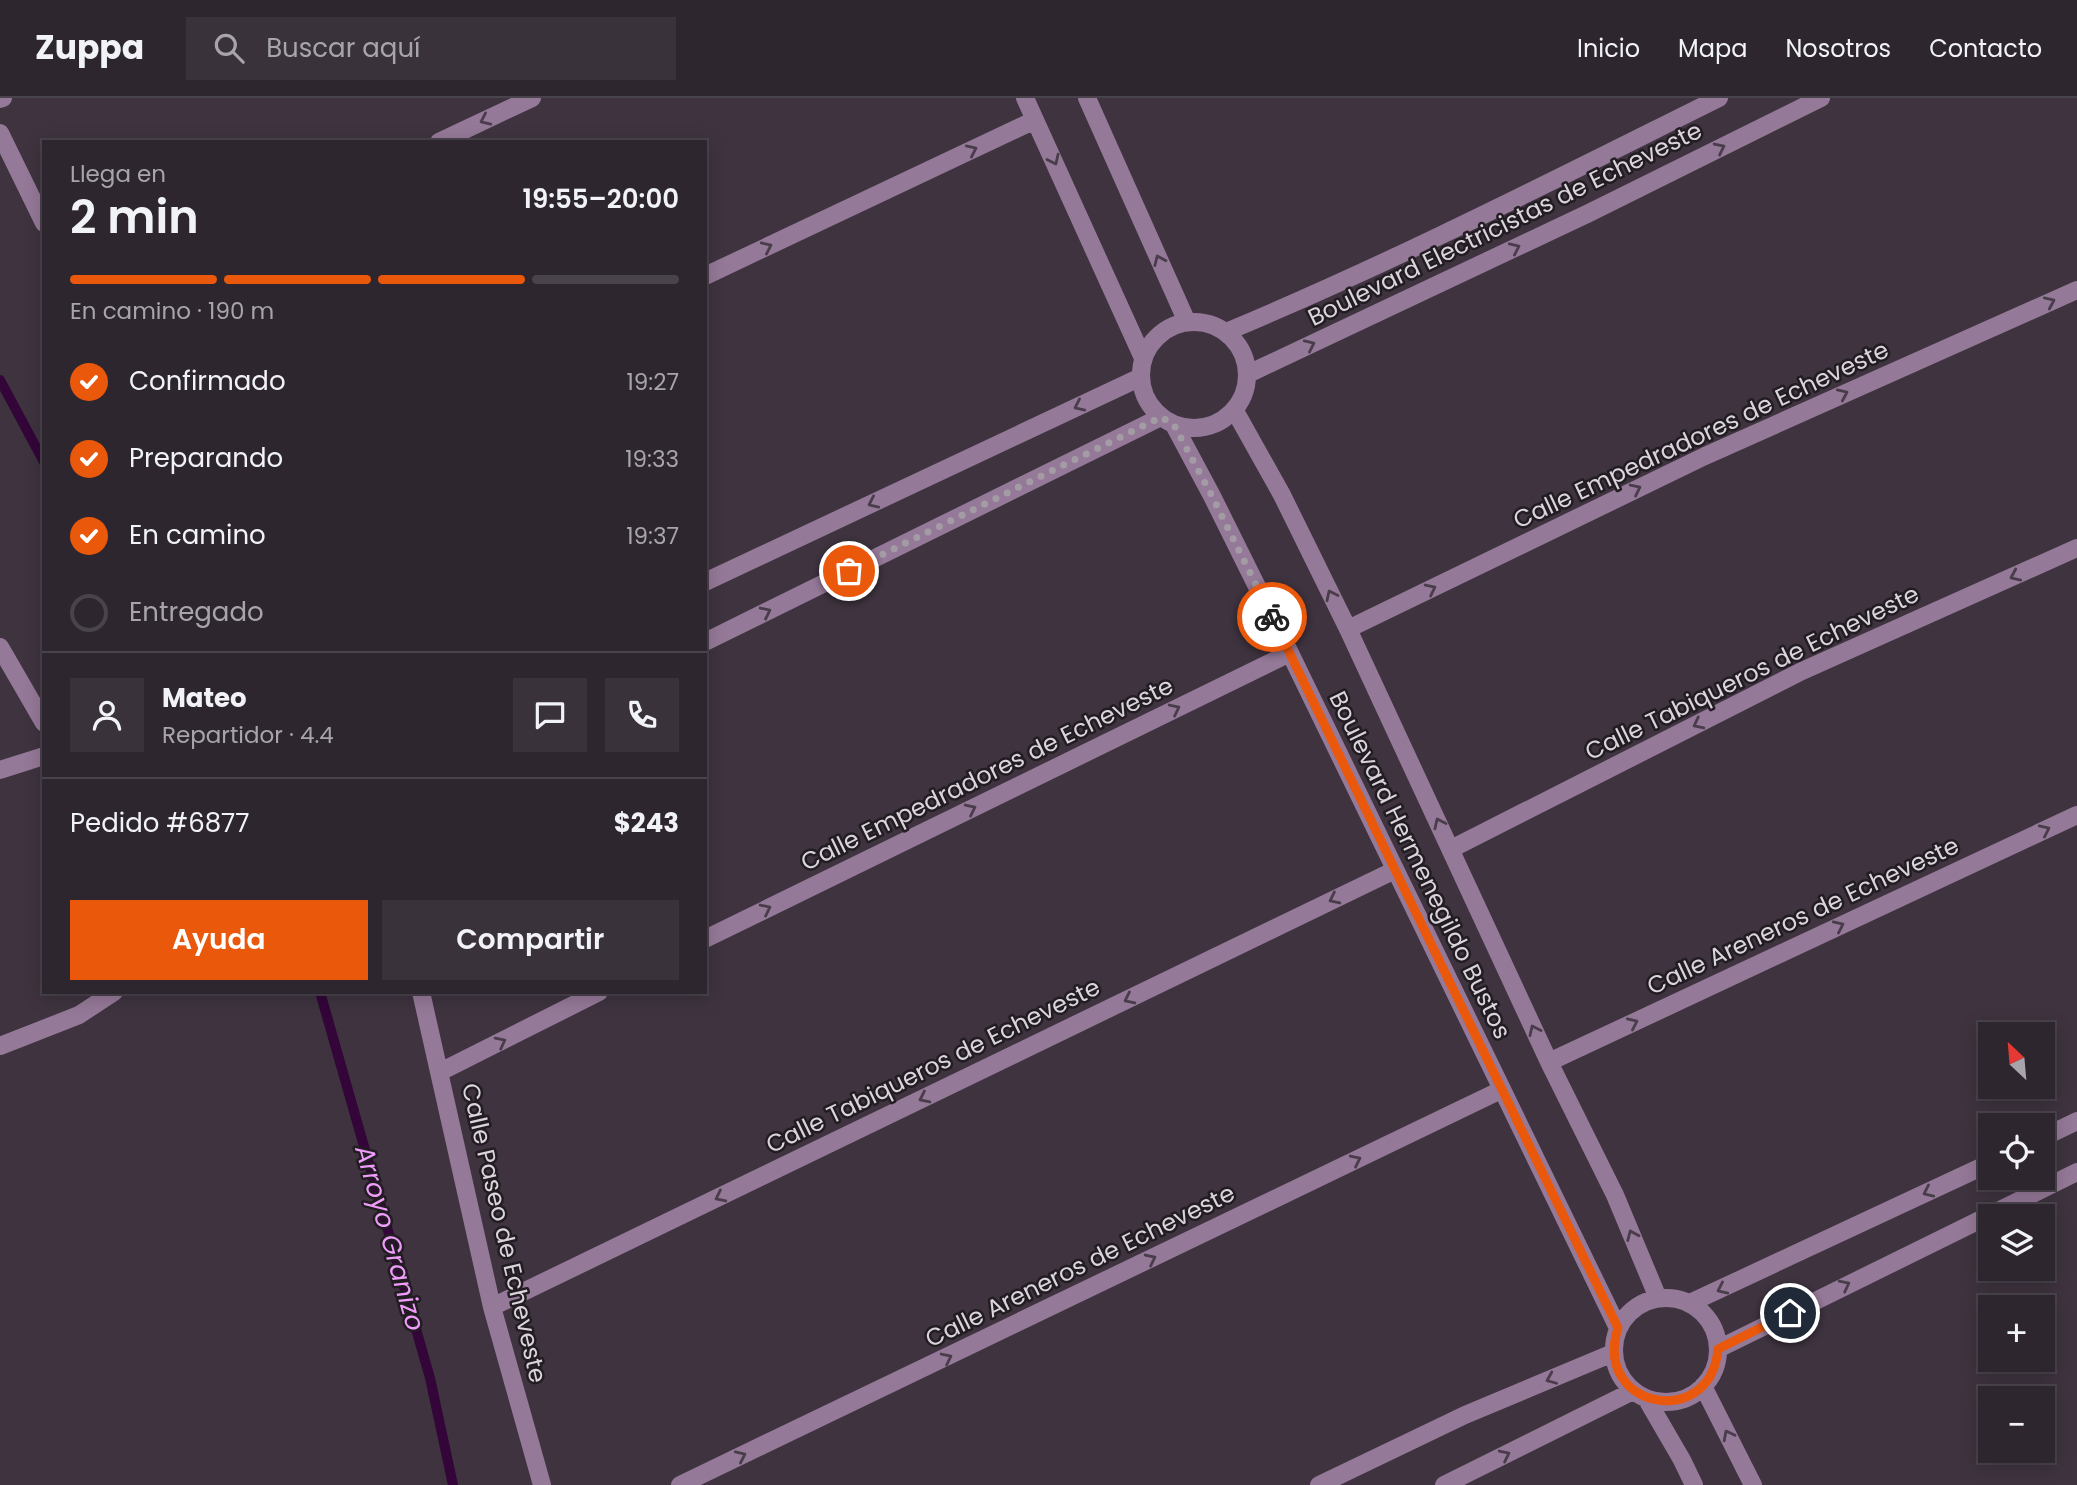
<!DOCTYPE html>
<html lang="es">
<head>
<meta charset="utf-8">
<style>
	:root { --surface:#2e262f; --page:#3a323b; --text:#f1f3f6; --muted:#a7a5aa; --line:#49434b; --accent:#ea580c }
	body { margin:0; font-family:Poppins,sans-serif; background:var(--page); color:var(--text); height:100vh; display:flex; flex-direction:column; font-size:26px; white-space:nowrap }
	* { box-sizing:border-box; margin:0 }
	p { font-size:23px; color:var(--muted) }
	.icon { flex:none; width:38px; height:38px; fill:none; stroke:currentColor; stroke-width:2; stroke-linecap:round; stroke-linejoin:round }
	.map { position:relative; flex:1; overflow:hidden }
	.drawer { position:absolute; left:42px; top:42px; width:665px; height:854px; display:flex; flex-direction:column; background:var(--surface); border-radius:0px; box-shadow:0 4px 18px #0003,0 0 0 2px var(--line) }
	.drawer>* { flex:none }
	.needle { width:46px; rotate:334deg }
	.buttons { position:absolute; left:1978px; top:924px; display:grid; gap:14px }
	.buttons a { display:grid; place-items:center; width:77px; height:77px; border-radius:0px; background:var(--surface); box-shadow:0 4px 18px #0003,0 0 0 2px var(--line); font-size:35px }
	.pin { position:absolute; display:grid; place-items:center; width:60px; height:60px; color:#fff; margin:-30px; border:4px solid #fff; border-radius:50%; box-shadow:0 2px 7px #0007 }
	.courier { position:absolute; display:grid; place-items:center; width:70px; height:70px; margin:-35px; border:5px solid #ea580c; border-radius:50%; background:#fff; color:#222; box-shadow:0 2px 9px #0007 }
	.head em { font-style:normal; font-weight:600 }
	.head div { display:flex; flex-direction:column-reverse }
	.head { display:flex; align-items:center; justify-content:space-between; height:119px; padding:0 28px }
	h1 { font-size:46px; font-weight:600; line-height:52px }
	.bar { display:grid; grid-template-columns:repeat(4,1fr); gap:10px 7px; align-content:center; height:84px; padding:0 28px }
	.bar i { height:9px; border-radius:5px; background:var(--line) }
	.bar .active { background:var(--accent) }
	.bar p { grid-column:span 4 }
	.line { display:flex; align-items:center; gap:18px; padding:0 28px; border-top:2px solid var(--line) }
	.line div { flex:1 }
	.round { display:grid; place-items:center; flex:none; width:74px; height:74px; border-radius:0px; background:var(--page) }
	ol { padding:0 28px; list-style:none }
	li { display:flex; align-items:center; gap:21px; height:77px }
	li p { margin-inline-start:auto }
	li .icon { padding:7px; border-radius:50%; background:var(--accent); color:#fff; stroke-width:4 }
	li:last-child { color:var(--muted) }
	li i { width:38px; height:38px; border:4px solid var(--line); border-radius:50% }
	.button { display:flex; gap:14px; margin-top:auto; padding:14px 28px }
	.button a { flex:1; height:80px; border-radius:0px; background:var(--accent); color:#fff; font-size:28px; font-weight:600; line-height:80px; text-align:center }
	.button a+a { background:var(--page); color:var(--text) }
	header { display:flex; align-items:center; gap:42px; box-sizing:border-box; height:98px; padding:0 35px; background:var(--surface); border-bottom:2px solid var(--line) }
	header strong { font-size:33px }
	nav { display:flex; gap:38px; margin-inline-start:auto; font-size:24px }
	.search { width:490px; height:63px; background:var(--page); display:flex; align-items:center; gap:18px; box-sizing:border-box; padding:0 24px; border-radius:0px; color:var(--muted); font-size:26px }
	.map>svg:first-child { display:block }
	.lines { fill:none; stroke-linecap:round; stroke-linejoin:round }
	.stream { stroke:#330539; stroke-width:10 }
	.minor { stroke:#957998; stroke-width:18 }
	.oneway { stroke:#4a3d4b }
	.done { stroke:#a49ca5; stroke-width:7; stroke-dasharray:0 12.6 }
	.route { stroke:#ea580c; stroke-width:9 }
	.labels { text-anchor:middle; stroke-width:5; stroke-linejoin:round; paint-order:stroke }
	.street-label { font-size:24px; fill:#dbd4dc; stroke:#221d22 }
	.water-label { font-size:26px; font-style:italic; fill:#ef9cfa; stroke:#221d22 }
</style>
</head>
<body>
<header>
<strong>Zuppa</strong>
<div class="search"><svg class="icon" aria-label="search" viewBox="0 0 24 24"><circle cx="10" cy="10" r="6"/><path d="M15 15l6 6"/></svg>Buscar aquí</div>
<nav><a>Inicio</a><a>Mapa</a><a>Nosotros</a><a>Contacto</a></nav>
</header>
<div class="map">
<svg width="2077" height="1387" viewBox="0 0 2077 1387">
	<rect width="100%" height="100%" fill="#3e333f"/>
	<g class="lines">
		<path class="stream" d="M0 282 44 364
			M320 894 430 1280 453 1387"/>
		<path class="minor" d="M1025 0 1143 260
			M1087 0 1187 224
			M0 1 3 0
			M0 35 44 125
			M439 44 532 0
			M705 178 1035 22
			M1141 277a53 53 0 1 1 106 0a53 53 0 1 1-106 0Z
			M1226 234C1394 164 1556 81 1719 0
			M1248 276 1589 115 1821 0
			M1235 313 1282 397 1348 531 1549 964 1615 1097 1658 1200
			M1174 327 1212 398 1290 555 1618 1230
			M705 484 1141 279
			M1348 531 1705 358 2077 192
			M705 544 1161 319
			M0 549 44 625
			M0 672 44 658
			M1451 751 1802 573 2077 450
			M705 841 1290 555
			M421 894 492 1209 542 1387
			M0 948 79 917 114 894
			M1549 964 2077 717
			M440 974 599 894
			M2042 1040 2077 1023
			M1614 1252a52 52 0 1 1 104 0a52 52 0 1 1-104 0Z
			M1690 1205 1990 1065
			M492 1209 1395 772
			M1718 1251 2077 1074
			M1703 1288 1753 1387
			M1646 1300 1682 1362 1694 1387
			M680 1387 1501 992
			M1319 1387 1465 1317 1613 1255
			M1444 1387 1633 1293"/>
	</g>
	<defs><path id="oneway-chevron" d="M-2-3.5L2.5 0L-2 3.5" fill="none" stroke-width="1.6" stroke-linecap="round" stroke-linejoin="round" transform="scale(1.75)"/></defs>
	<g class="oneway">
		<use href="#oneway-chevron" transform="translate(485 22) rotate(155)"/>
		<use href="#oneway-chevron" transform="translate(1720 50) rotate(-26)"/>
		<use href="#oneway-chevron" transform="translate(972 52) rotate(-25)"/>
		<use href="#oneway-chevron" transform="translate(1054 62) rotate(65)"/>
		<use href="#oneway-chevron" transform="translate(767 149) rotate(-25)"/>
		<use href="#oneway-chevron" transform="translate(1515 150) rotate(-25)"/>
		<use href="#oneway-chevron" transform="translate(1159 162) rotate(-114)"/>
		<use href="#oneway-chevron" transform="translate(2050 204) rotate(-24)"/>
		<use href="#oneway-chevron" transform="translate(1310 247) rotate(-25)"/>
		<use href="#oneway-chevron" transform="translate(1843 296) rotate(-24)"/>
		<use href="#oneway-chevron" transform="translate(1079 308) rotate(155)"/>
		<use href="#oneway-chevron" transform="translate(1636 391) rotate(-26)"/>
		<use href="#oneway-chevron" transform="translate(873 405) rotate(155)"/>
		<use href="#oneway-chevron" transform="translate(2015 478) rotate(156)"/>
		<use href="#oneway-chevron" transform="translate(1431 491) rotate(-26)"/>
		<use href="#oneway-chevron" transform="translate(1331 497) rotate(-116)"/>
		<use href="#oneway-chevron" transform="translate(766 514) rotate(-26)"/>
		<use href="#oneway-chevron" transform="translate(1175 611) rotate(-26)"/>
		<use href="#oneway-chevron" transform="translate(1698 626) rotate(153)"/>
		<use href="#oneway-chevron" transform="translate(971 711) rotate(-26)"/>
		<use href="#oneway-chevron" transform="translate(1439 725) rotate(-115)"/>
		<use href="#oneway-chevron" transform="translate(2045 732) rotate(-25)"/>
		<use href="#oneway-chevron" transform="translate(1334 801) rotate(154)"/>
		<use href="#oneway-chevron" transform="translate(766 811) rotate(-26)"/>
		<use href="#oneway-chevron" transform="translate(1839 828) rotate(-25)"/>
		<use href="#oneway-chevron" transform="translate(1129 901) rotate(154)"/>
		<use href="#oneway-chevron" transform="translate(1633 925) rotate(-25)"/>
		<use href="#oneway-chevron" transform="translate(1534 932) rotate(-115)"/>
		<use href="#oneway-chevron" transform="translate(501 944) rotate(-27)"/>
		<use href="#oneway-chevron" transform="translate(924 1000) rotate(154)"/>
		<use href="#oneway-chevron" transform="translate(1356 1062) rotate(-26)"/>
		<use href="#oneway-chevron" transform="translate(1928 1094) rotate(155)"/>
		<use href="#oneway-chevron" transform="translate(720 1099) rotate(154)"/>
		<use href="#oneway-chevron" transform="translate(1632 1137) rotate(-113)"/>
		<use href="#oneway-chevron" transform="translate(1151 1161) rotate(-26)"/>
		<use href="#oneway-chevron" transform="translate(1845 1187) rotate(-27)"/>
		<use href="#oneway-chevron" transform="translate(1722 1191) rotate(155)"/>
		<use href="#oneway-chevron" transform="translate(947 1260) rotate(-26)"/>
		<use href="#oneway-chevron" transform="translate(1551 1281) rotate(157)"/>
		<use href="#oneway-chevron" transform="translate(1728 1337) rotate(-117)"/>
		<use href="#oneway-chevron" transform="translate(1505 1357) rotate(-26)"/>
		<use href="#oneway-chevron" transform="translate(741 1358) rotate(-25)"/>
	</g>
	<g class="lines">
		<path class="done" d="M849 473 1161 319 1174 327 1212 398 1272 519"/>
		<path class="route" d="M1272 519 1618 1230C1592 1311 1711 1333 1718 1251L1790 1215"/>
	</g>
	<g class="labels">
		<g class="street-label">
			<text transform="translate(1505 126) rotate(-26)" y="8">Boulevard Electricistas de Echeveste</text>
			<text transform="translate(1701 337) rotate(-25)" y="8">Calle Empedradores de Echeveste</text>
			<text transform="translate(1752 575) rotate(-26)" y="8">Calle Tabiqueros de Echeveste</text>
			<text transform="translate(987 676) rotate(-26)" y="8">Calle Empedradores de Echeveste</text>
			<text transform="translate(1420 767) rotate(64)" y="8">Boulevard Hermenegildo Bustos</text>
			<text transform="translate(1803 818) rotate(-25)" y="8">Calle Areneros de Echeveste</text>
			<text transform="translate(933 968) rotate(-26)" y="8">Calle Tabiqueros de Echeveste</text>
			<text transform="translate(504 1135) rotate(77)" y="8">Calle Paseo de Echeveste</text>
			<text transform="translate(1080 1168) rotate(-26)" y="8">Calle Areneros de Echeveste</text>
		</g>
		<g class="water-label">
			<text transform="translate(390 1140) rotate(74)" y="9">Arroyo Granizo</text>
		</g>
	</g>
</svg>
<div class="buttons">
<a><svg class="needle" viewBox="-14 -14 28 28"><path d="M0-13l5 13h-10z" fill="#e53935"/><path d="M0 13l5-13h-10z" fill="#a7a5aa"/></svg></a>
<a><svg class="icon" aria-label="locate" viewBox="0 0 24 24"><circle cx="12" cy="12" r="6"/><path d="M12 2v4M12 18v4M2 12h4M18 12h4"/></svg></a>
<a><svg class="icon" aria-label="layers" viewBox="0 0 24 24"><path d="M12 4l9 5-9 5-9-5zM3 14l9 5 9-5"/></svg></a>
<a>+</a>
<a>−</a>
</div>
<div class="pin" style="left:849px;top:473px;background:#ea580c"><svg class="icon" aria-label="bag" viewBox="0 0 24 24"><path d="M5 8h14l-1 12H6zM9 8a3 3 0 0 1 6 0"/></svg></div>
<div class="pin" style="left:1790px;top:1215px;background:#1f2937"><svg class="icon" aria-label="home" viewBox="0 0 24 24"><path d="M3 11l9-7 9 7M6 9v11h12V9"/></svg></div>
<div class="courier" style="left:1272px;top:519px"><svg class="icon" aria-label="bike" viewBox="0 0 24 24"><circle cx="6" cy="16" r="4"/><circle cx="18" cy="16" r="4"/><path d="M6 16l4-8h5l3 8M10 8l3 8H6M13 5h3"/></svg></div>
<section class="drawer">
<div class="head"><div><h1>2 min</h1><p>Llega en</p></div><em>19:55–20:00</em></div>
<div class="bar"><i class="active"></i><i class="active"></i><i class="active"></i><i></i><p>En camino · 190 m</p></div>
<ol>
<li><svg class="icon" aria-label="check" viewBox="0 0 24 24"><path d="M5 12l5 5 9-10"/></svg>Confirmado<p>19:27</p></li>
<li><svg class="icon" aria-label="check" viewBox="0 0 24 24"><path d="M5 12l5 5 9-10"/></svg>Preparando<p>19:33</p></li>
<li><svg class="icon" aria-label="check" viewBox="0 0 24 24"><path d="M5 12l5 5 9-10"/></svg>En camino<p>19:37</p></li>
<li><i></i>Entregado</li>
</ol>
<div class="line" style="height:126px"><a class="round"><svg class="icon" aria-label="person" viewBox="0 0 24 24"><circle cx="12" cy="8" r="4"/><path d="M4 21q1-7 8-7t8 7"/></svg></a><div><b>Mateo</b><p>Repartidor · 4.4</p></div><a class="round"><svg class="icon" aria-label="chat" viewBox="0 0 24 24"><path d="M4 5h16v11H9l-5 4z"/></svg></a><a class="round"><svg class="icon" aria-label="phone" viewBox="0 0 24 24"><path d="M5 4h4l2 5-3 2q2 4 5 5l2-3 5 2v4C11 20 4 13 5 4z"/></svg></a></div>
<div class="line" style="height:91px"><div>Pedido #6877</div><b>$243</b></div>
<div class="button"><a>Ayuda</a><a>Compartir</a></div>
</section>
</div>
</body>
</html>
